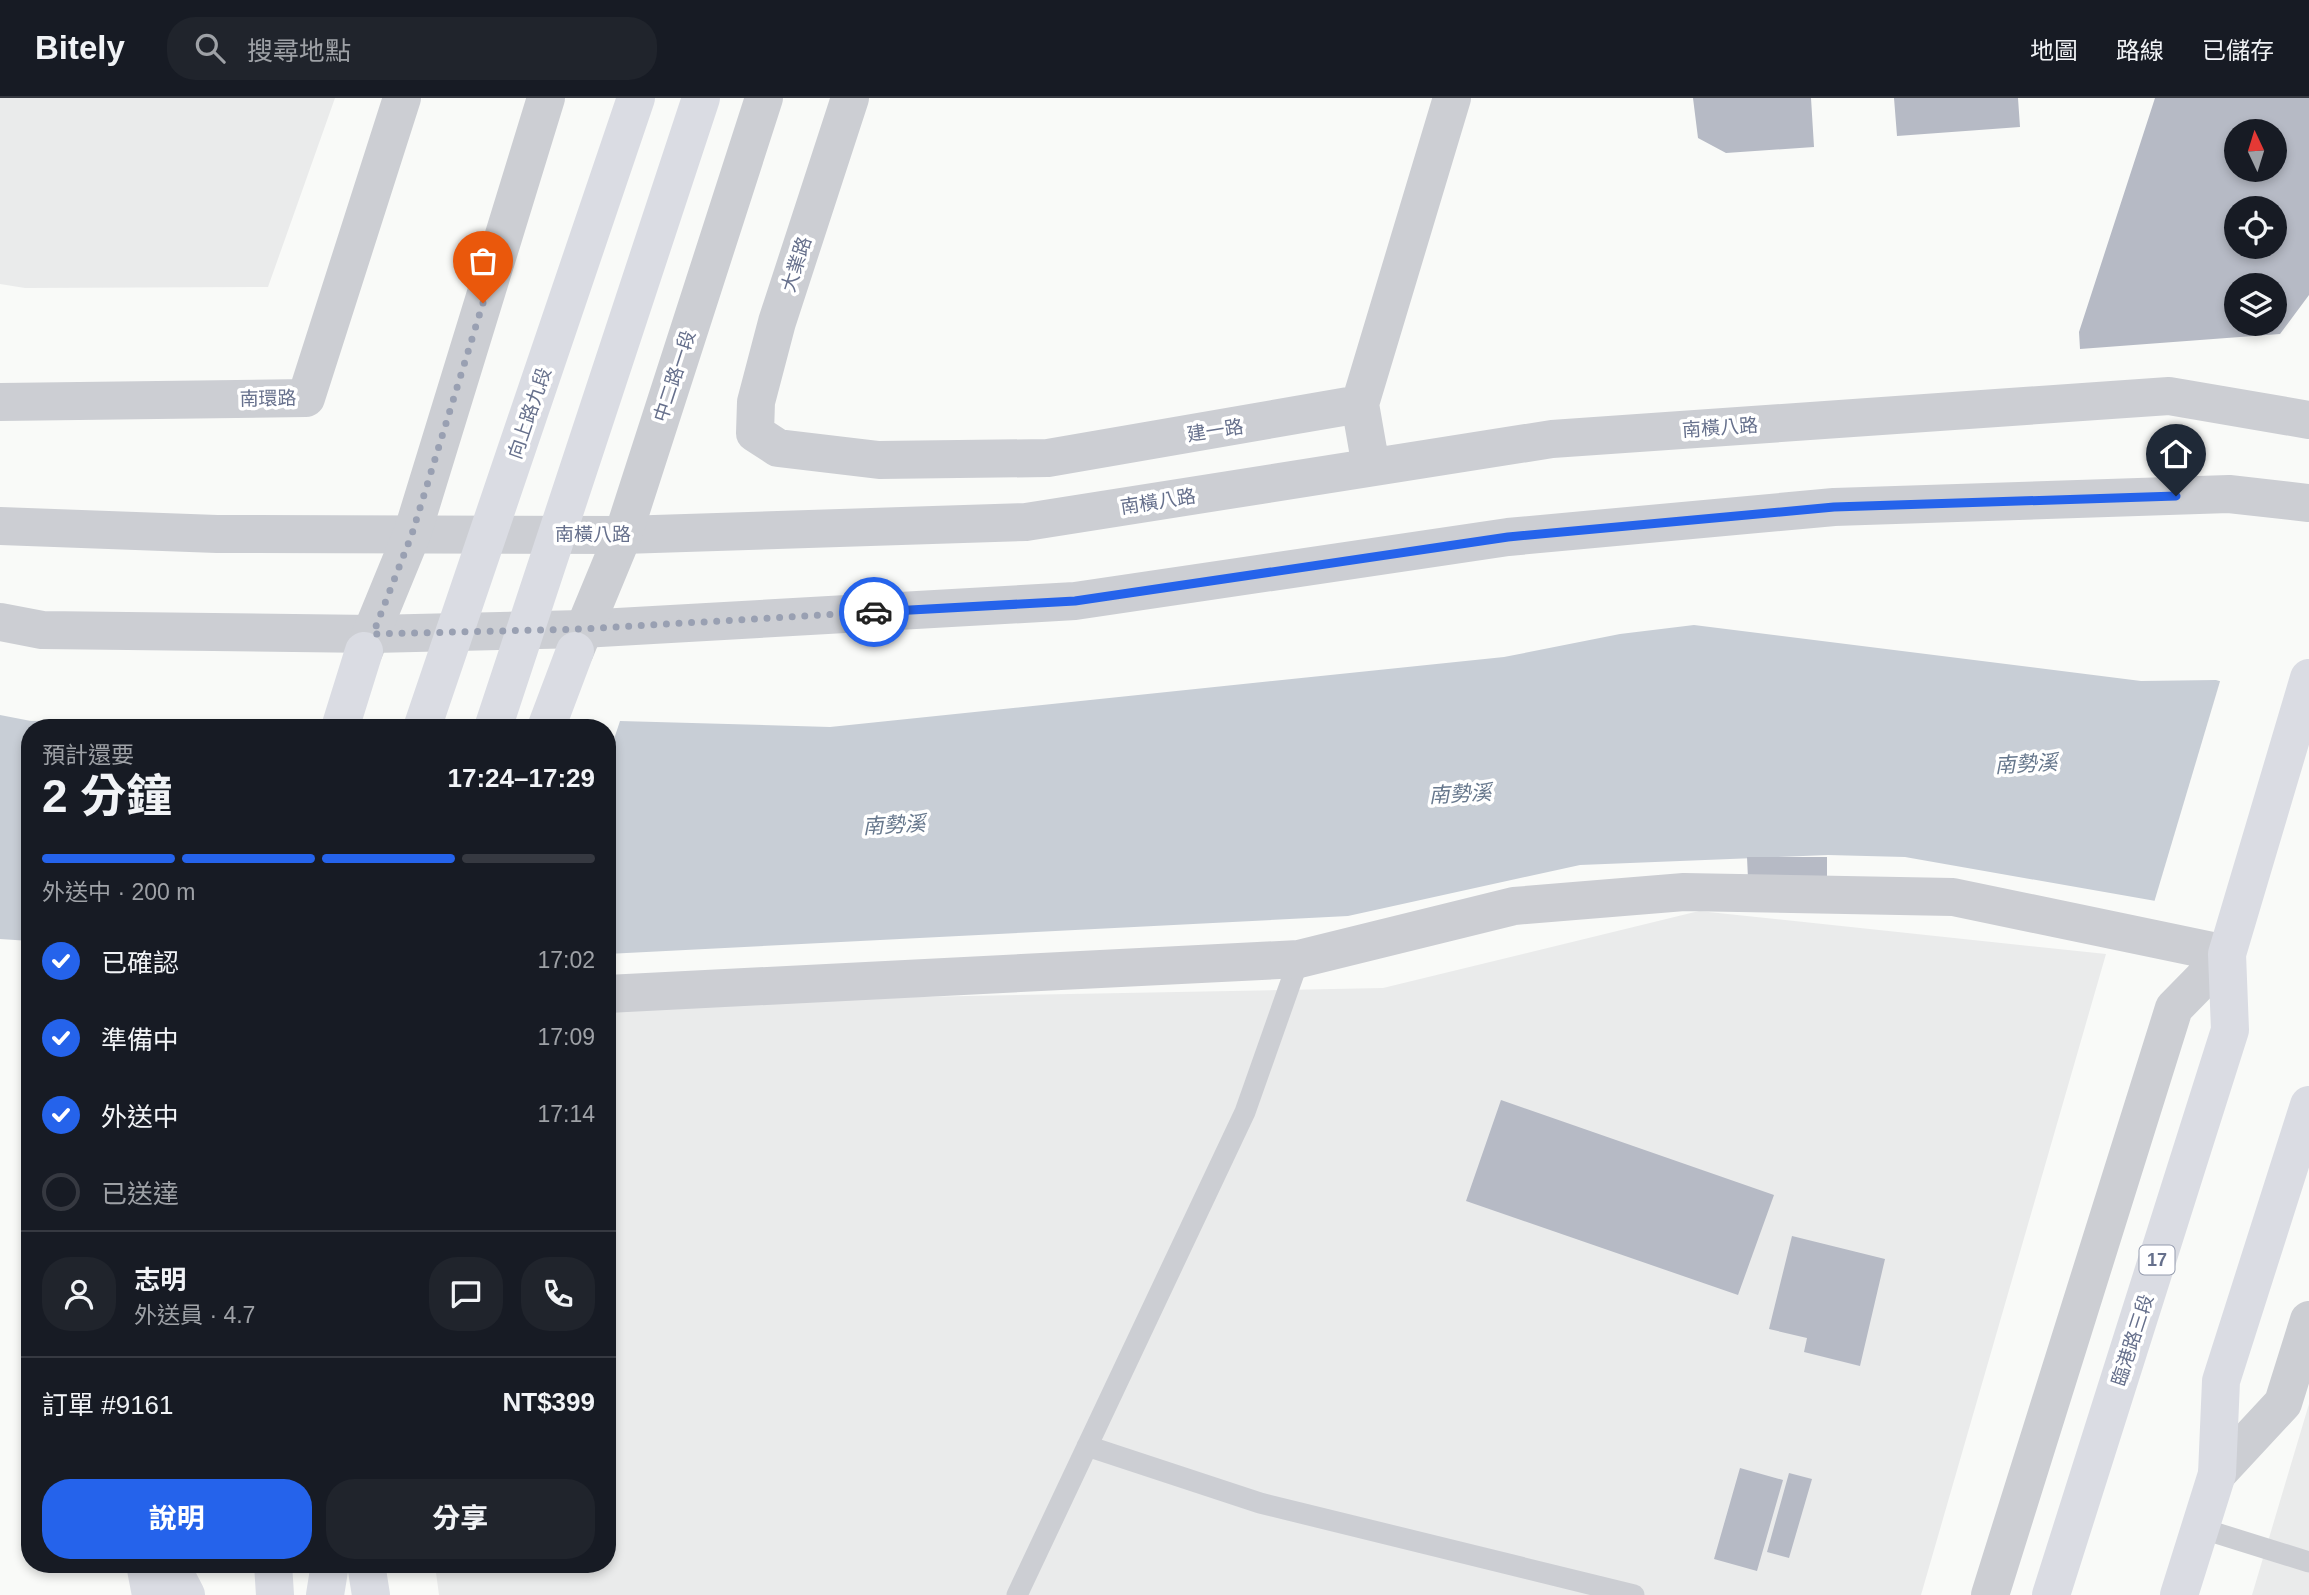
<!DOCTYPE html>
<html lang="zh-TW">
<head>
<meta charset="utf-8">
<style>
	:root { --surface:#171b24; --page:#20242c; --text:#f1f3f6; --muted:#9ea1a6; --line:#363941; --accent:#2563eb }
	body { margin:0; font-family:Helvetica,"Noto Sans TC",sans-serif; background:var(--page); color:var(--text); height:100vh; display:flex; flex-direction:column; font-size:26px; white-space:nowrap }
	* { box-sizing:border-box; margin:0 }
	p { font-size:23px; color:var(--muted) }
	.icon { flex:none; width:38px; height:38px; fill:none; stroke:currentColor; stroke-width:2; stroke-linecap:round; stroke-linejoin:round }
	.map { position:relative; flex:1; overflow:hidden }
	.sheet { position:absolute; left:21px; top:621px; width:595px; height:854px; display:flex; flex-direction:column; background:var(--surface); border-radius:28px; box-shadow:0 4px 10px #0003 }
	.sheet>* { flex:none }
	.needle { width:46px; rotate:356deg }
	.buttons { position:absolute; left:2224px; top:21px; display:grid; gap:14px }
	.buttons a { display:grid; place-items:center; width:63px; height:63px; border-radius:50%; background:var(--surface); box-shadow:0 4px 10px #0003; font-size:35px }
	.pin { position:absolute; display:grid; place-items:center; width:60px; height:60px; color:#fff; margin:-72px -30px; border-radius:50% 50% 50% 0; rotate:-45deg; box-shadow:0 0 7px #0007 }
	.pin .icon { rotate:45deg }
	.courier { position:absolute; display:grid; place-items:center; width:70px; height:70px; margin:-35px; border:5px solid #2563eb; border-radius:50%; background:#fff; color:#222; box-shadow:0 2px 9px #0007 }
	.overview em { font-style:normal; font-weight:700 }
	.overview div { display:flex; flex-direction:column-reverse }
	.overview { display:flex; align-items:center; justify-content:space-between; height:119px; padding:0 21px }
	h1 { font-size:46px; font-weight:700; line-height:52px }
	.bar { display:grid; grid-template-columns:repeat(4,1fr); gap:10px 7px; align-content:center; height:84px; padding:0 21px }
	.bar i { height:9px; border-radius:5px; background:var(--line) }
	.bar .current { background:var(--accent) }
	.bar p { grid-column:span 4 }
	.line { display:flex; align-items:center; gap:18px; padding:0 21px; border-top:2px solid var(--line) }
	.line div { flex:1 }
	.round { display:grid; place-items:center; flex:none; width:74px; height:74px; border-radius:28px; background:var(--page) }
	ol { padding:0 21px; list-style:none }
	li { display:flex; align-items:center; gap:21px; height:77px }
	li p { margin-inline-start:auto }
	li .icon { padding:7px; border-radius:50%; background:var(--accent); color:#fff; stroke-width:4 }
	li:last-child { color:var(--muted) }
	li i { width:38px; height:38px; border:4px solid var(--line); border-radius:50% }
	.action { display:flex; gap:14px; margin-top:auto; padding:14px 21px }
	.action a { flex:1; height:80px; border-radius:28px; background:var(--accent); color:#fff; font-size:28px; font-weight:700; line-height:80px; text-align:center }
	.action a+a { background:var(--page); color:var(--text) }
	header { display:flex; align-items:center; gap:42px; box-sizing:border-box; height:98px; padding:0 35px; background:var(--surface); border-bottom:2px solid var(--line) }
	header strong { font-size:33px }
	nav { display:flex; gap:38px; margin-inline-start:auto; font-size:24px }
	.search { width:490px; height:63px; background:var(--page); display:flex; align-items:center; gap:18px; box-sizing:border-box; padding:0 24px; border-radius:28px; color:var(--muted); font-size:26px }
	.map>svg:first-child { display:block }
	.built { fill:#eaebeb }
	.water { fill:#c8ced6 }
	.pier { fill:#f9faf8 }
	.building { fill:#b6bac5; fill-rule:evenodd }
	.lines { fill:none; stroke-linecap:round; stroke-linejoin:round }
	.service { stroke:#ccced3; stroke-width:21 }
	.minor { stroke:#ccced3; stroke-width:38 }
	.tertiary { stroke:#ccced3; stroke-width:38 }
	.secondary { stroke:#dadce3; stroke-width:38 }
	.primary { stroke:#dadce3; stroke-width:38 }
	.done { stroke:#99a0b2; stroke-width:7; stroke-dasharray:0 12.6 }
	.route { stroke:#2563eb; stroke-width:9 }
	.labels { text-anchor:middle; stroke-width:7; stroke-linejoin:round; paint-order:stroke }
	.shield { fill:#fff; stroke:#949bae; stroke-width:2 }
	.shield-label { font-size:18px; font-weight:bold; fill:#66708c }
	.street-label { font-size:19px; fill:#66708c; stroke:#fff }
	.water-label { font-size:21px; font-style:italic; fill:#67788d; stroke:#fff }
</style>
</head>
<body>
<header>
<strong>Bitely</strong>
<div class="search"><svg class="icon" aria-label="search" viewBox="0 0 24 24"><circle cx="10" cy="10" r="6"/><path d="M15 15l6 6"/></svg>搜尋地點</div>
<nav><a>地圖</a><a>路線</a><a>已儲存</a></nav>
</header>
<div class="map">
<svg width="2309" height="1497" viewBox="0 0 2309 1497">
	<rect width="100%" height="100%" fill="#f9faf8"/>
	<path class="built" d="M0 0H335L268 189 25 190 0 186Z
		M1699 813 2106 856 1921 1497H439L435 1467 607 1466V905L1383 890Z
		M2309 1306V1497H2252Z"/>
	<path class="water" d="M1694 527 2141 583 2216 582 2309 610V830L1905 759 1828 757 1580 767 1348 818 607 856V662L620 623 830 629 1504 559 1620 536Z
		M0 617 31 623 204 621 203 630H30V843L0 841Z"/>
	<path class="pier" d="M2221 580 2309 607V832L2153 808Z"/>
	<path class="building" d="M1693 0H1811L1814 49 1726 55 1698 40Z
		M1894 0H2018L2020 29 1897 38Z
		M2155 0H2309V197L2280 236 2080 251 2079 234ZM2236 33H2275V72H2236ZM2236 110H2275V149H2236ZM2236 187H2275V226H2236Z
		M1747 759H1827V782L1748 781Z
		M1501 1002 1774 1097 1738 1197 1466 1103Z
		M1792 1138 1885 1161 1860 1268 1804 1254 1807 1240 1769 1231Z
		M1740 1370 1783 1382 1757 1473 1714 1461Z
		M1789 1375 1812 1381 1789 1460 1767 1454Z"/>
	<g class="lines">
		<path class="service" d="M1087 1348 1260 1405 1634 1497
			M2200 1430 2309 1464
			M1017 1497 1245 1014 1299 861"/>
		<path class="minor" d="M850 0 777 224 756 304 755 335 778 350 879 362 1048 360 1360 306 1452 0
			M0 304 306 300 402 0
			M1360 306 1371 369
			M0 428 217 436 623 437 1026 424 1552 341 2169 298 2309 322
			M0 524 42 532 373 536 582 531 1075 503 1508 439 1834 409 2229 396 2309 405
			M607 896 1299 861 1514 808 1684 794 1953 799 2227 856
			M2217 1376 2283 1305 2309 1222
			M1990 1497 2174 910 2227 856"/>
		<path class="tertiary" d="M364 553 412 436 546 0
			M575 553 623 437 764 0"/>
		<path class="secondary" d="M340 630 364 553
			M422 630 636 0
			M493 630 701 0
			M546 630 575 553
			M145 1466 151 1497
			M170 1466 186 1497
			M273 1466 275 1497
			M366 1466 371 1497
			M325 1497 330 1466"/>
		<path class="primary" d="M2051 1497 2230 932 2227 856 2309 580
			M2179 1497 2217 1376 2221 1283 2309 1007"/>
	</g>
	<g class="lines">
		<path class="done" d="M483 205 412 436 373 536 582 531 874 514"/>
		<path class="route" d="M874 514 1075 503 1508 439 1834 409 2176 398"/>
	</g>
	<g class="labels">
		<rect class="shield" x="2139.5" y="1147.5" width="35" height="29" rx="5"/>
		<g class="shield-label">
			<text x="2157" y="1168">17</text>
		</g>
		<g class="street-label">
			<text transform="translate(796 166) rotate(-72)" y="7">大業路</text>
			<text transform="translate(674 278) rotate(-72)" y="7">中二路一段</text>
			<text transform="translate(268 300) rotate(-1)" y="7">南環路</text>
			<text transform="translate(529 315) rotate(-71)" y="7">向上路九段</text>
			<text transform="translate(1720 329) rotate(-4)" y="7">南橫八路</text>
			<text transform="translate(1215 332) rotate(-9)" y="7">建一路</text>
			<text transform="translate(1158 403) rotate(-9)" y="7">南橫八路</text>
			<text x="593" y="443">南橫八路</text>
			<text transform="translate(2132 1242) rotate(-72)" y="7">臨港路三段</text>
		</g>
		<g class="water-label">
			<text transform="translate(2026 666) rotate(-3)" y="7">南勢溪</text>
			<text transform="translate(1460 696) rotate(-3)" y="7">南勢溪</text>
			<text transform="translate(894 727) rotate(-3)" y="7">南勢溪</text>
		</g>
	</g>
</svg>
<div class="buttons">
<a><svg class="needle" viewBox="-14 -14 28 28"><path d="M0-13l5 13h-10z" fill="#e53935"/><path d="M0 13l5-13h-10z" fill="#9ea1a6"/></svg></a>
<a><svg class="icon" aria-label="locate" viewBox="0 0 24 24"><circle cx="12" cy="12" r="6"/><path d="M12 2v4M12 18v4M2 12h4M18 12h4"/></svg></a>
<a><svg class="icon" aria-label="layers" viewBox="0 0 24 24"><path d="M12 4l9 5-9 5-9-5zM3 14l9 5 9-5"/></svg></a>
</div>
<div class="pin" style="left:483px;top:205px;background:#ea580c"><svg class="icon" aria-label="bag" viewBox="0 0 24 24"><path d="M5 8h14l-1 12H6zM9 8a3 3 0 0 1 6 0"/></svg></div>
<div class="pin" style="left:2176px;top:398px;background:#1f2937"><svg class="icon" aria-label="home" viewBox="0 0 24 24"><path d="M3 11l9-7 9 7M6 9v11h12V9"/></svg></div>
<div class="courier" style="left:874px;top:514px"><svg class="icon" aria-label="car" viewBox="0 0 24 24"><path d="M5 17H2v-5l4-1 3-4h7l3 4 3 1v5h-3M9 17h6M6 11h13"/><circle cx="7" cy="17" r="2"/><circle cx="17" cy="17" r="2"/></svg></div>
<section class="sheet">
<div class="overview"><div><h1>2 分鐘</h1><p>預計還要</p></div><em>17:24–17:29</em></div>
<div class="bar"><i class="current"></i><i class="current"></i><i class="current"></i><i></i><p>外送中 · 200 m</p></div>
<ol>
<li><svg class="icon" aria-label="check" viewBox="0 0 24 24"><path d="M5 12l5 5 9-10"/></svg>已確認<p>17:02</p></li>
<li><svg class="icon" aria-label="check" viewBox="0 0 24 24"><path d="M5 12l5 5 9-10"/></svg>準備中<p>17:09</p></li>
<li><svg class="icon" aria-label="check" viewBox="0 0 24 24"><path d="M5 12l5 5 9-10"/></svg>外送中<p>17:14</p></li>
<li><i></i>已送達</li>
</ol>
<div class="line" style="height:126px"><a class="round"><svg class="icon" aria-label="person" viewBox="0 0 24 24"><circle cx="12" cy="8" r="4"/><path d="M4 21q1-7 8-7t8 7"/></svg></a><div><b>志明</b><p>外送員 · 4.7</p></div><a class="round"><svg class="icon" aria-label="chat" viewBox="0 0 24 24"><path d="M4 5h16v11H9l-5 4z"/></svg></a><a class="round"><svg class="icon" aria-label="phone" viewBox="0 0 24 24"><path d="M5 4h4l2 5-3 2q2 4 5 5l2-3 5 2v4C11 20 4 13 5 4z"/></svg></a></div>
<div class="line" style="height:91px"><div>訂單 #9161</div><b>NT$399</b></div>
<div class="action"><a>說明</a><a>分享</a></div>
</section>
</div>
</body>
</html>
